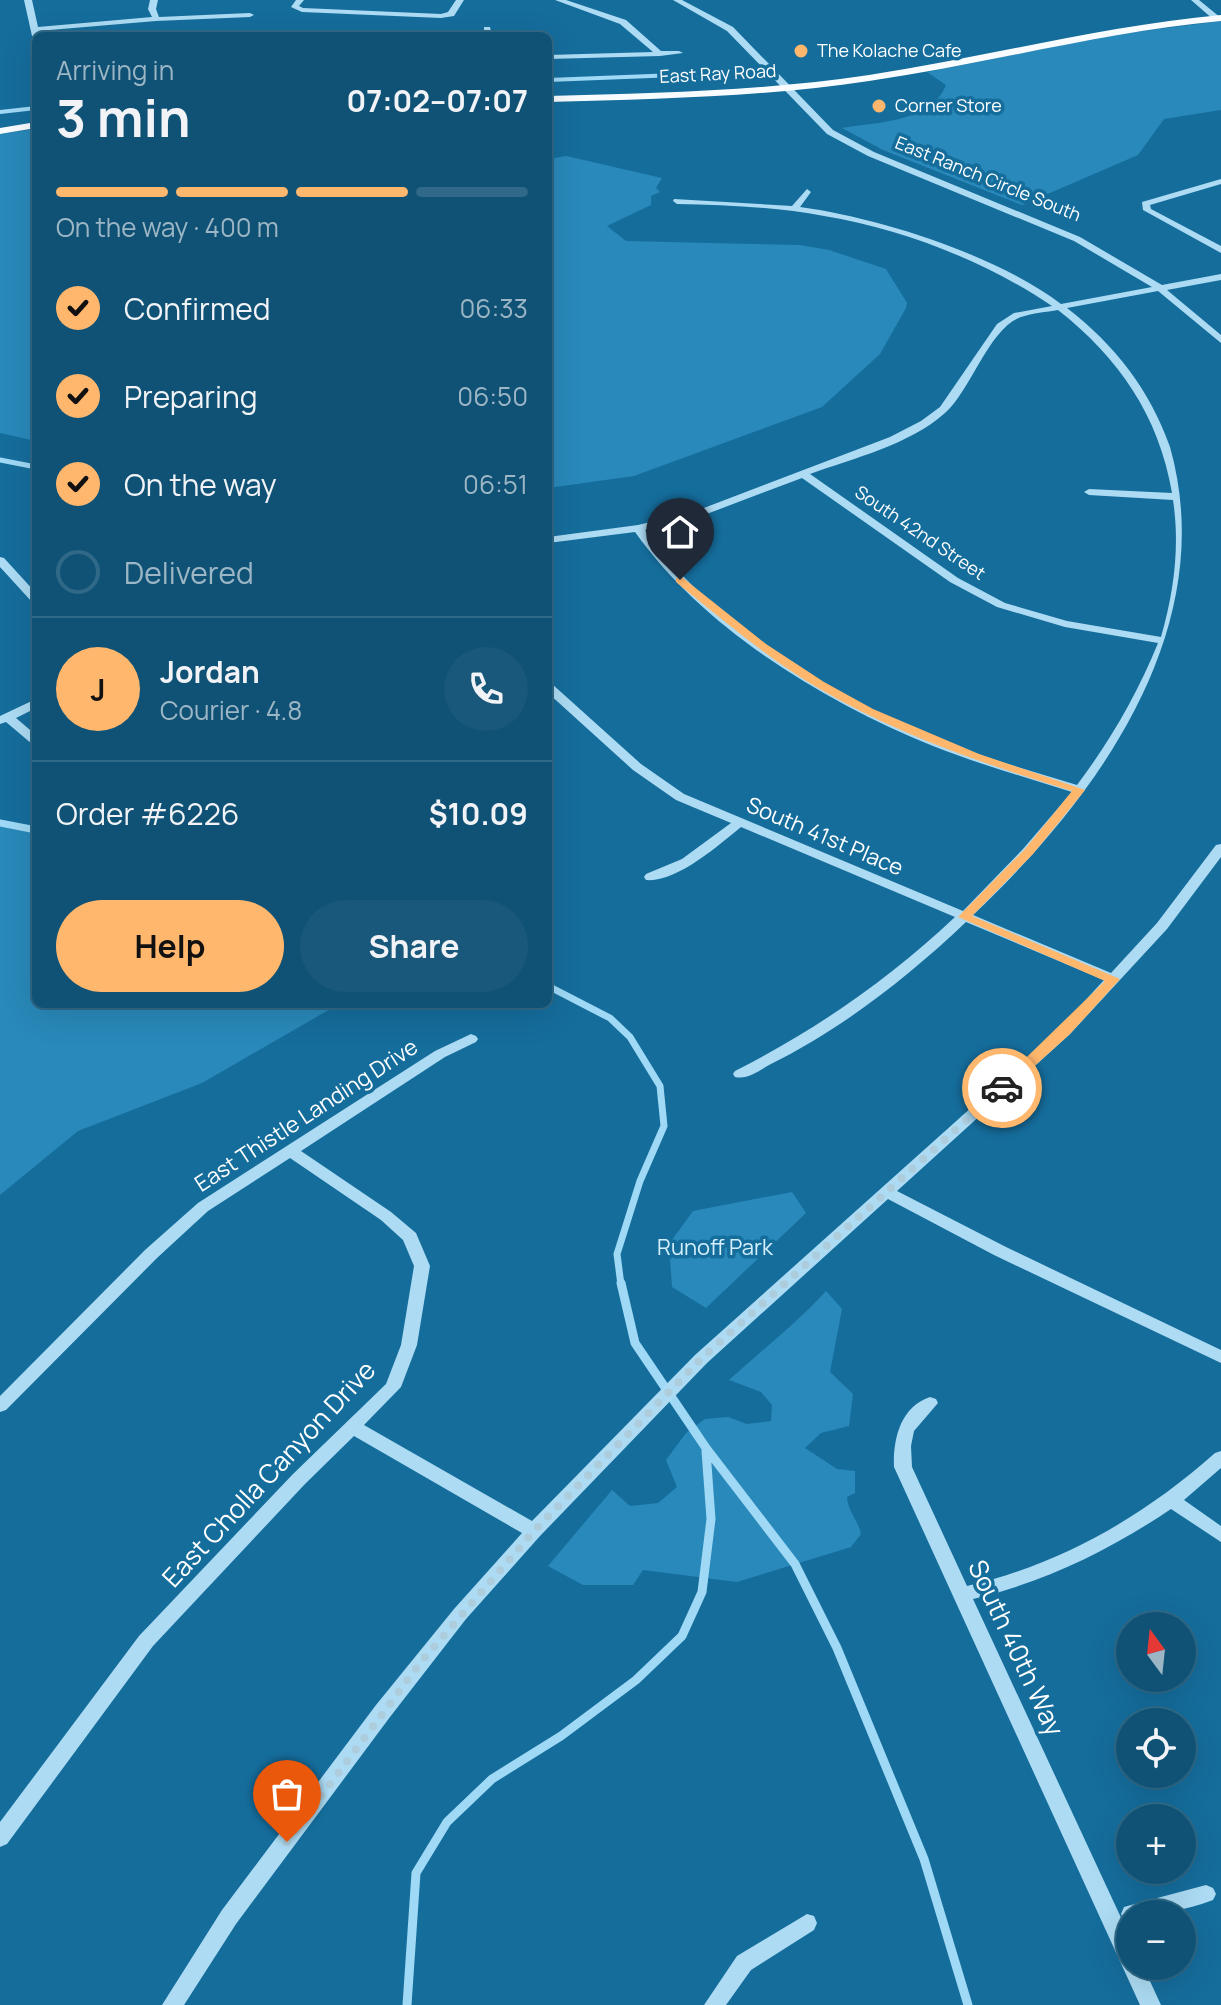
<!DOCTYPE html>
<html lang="en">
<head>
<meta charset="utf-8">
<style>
	:root { --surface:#105275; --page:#19587a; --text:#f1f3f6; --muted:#9cb6c5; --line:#306987; --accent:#ffb76e }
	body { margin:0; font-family:Manrope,sans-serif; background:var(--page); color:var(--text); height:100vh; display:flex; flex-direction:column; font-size:30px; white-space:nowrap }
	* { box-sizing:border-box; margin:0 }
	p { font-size:26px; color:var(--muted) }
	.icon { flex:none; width:44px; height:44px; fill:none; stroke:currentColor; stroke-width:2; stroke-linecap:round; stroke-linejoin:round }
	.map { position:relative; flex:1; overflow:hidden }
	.sheet { position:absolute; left:32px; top:32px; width:520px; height:976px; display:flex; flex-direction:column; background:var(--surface); border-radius:12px; box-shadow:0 8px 32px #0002,0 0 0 2px var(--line) }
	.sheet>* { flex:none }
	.needle { width:52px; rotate:345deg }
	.controls { position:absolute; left:1116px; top:1612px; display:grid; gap:16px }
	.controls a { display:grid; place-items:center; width:80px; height:80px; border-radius:50%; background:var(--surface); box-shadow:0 8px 32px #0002,0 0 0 2px var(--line); font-size:40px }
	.pin { position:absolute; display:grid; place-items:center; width:68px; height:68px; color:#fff; margin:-82px -34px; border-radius:50% 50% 50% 0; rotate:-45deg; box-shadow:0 0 8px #0007 }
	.pin .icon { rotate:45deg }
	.courier { position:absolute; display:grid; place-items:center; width:80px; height:80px; margin:-40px; border:6px solid #ffb76e; border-radius:50%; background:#fff; color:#222; box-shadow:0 2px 10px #0007 }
	.overview em { font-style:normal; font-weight:700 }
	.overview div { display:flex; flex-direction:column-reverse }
	.overview { display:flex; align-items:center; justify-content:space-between; height:136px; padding:0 24px }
	h1 { font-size:52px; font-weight:700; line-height:60px }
	.bar { display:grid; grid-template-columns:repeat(4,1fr); gap:12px 8px; align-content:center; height:96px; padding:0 24px }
	.bar i { height:10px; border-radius:6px; background:var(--line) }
	.bar .current { background:var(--accent) }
	.bar p { grid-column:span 4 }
	.line { display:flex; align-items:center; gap:20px; padding:0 24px; border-top:2px solid var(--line) }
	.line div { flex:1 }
	.round { display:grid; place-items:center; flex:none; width:84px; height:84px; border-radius:42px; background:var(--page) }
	ol { padding:0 24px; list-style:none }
	li { display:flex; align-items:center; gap:24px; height:88px }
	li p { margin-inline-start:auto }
	li .icon { padding:8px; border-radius:50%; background:var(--accent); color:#111; stroke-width:4 }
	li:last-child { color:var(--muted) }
	li i { width:44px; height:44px; border:4px solid var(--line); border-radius:50% }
	.button { display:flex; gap:16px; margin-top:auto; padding:16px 24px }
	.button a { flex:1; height:92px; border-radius:48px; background:var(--accent); color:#111; font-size:32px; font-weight:700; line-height:92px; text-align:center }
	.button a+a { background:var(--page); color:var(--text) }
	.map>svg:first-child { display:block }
	.green { fill:#2989ba }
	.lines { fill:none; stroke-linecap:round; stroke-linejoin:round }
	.stream-far3 { stroke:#9fd9f5; stroke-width:4 }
	.stream-far2 { stroke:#9fd9f5; stroke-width:5 }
	.stream-far1 { stroke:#9fd9f5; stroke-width:7 }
	.stream { stroke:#9fd9f5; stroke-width:9 }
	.minor { fill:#acdbf3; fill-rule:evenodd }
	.major { fill:#f8fcff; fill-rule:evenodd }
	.route { fill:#ffb76e }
	.done { stroke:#adccdc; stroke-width:8; stroke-dasharray:0 14.4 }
	.poi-dot { fill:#ffb76e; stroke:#156d9c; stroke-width:3 }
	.labels { text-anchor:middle; stroke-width:7; stroke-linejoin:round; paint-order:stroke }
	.far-poi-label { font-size:18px; fill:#fff; stroke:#156d9c; text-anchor:start }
	.far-street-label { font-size:18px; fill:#fff; stroke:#156d9c }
	.street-label { font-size:22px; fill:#fff; stroke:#156d9c }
	.park-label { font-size:22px; fill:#d4effd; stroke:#156d9c }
	.near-street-label { font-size:26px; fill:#fff; stroke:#156d9c }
</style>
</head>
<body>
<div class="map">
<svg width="1221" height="2005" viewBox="0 0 1221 2005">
	<rect width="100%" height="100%" fill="#156d9c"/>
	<path class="green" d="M1221 21V110L1164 119 1138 155 1022 205 883 150 842 128C876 122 931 123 946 85L927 72 1113 35Z
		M36 129V441L0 433V134Z
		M566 156 662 178 656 188 660 192 651 196V205L607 226 626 241 800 245 829 250 886 269 907 303 906 308 880 354 822 407 634 476 548 488V159Z
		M0 820 36 826V1004H339L202 1083 78 1131 0 1195Z
		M792 1192 806 1213 706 1308 672 1287 669 1244 693 1211Z
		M826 1291 842 1309 830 1372 853 1394 849 1426 821 1433 805 1448 837 1469 855 1471V1493L847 1497C848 1512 858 1520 861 1534L851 1547 737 1582 643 1570 633 1585H583L548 1566 612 1490 630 1506 658 1503 677 1487 666 1460 686 1433 705 1419 728 1417 747 1424 771 1421 772 1405 761 1392 729 1380C762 1350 797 1323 826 1291Z"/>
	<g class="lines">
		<path class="stream-far3" d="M548 80 702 74 743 67
			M0 112 36 108"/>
		<path class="stream-far2" d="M0 460 36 467"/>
		<path class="stream-far1" d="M0 823 36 830
			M548 986 610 1018 630 1037 660 1086 664 1126 640 1181 617 1254 621 1285"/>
		<path class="stream" d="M621 1283 635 1343 706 1448 795 1564 837 1648 924 1859 968 2005
			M407 2005 416 1873 447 1822 492 1779 561 1736 636 1680 682 1636 702 1592 711 1519 706 1451"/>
		<path class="minor" d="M24 0H32L38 27 152 17 148 9 150 0H158L156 9 159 17 250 13 254 15 250 17 156 21 38 31 40 36H36V38L32 36Z
			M296 0H304L299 6 303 8 441 14 448 12 456 0H464L454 16 441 18 302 12 291 7Z
			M555 0H566L626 20 661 51H679L683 53 660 56 548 59V55L653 52 620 24Z
			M673 0H682L733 27 833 130 874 152 1080 237 1162 285 1221 274V280L1167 290 1221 335V343L1158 291 1067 308C1115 345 1150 390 1170 447 1221 628 1098 797 973 915L1111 973 1157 923 1216 845 1221 844V857L1167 929 1070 1034 897 1191 1006 1247 1221 1350V1363L994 1255 888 1199 707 1363 540 1536 466 1619 390 1717 236 1924 184 2005H162L222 1910 376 1705 454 1609 522 1533 354 1436 305 1484 153 1646 7 1844 0 1847V1822L139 1636 293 1474 386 1384 401 1345 414 1266 403 1240 381 1220 290 1158 208 1211 157 1258 6 1410 0 1412V1396L145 1250 198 1203 435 1051 471 1034 476 1036 478 1039 476 1042 445 1057 301 1151 391 1212 416 1233 430 1266 417 1345 401 1387 364 1425 532 1521 695 1355 1060 1028 1104 980 966 922C907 978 842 1029 769 1065 759 1071 747 1080 735 1077L733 1074 735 1071C816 1030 889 979 955 917L741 827C719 845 676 883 646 880L644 877 646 874 682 859 731 823 676 800 633 770 548 693V683L552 684 641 764 684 794 963 911 1023 849 1072 792C1025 777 978 764 933 746 823 701 704 629 635 532L548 543V537L638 525 696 511 890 437 921 421 940 407 997 324 1014 313 1052 306C985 261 903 229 824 216 776 207 726 205 677 204L673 201 674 199 792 206 807 189 811 192 800 207C881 218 996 255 1061 304L1152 287 1074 241 868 156 827 134 727 31ZM1058 310C1119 358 1159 416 1172 493L1089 489 1084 492 1089 495 1173 500C1180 546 1174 592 1161 637L1067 621 1005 603 958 578 810 474C854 458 909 445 945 413 971 390 989 328 1021 317 1033 313 1046 312 1058 310ZM802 478 950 582 997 607 1065 627 1158 643C1137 695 1110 741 1077 785 1032 771 987 759 944 741 835 699 713 626 645 530L704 515Z
			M1191 0H1199L1221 18 1214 20Z
			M484 27H490L492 36H484Z
			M378 30H384L385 36H377Z
			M271 33H277L278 36H270Z
			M1221 179V184L1150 205 1151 209 1221 246V253L1143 210 1142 202Z
			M0 557 4 558 36 593V603L32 602 0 567Z
			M36 699V708L16 718 36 735V745L32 744 6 722 0 724V716Z
			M930 1397 936 1399 938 1403 914 1431 911 1446 912 1467 967 1586C1061 1564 1143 1517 1215 1453L1221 1451V1468L1184 1500 1221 1526V1542L1171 1509C1110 1550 1045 1582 973 1599L1130 1937V1966H1143L1161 2005H1140L894 1467C893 1440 900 1407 930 1397Z
			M1206 1885 1213 1888 1216 1894 1213 1900C1185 1911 1159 1914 1130 1914V1923L1124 1921 1121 1914 1124 1907 1131 1905Z
			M807 1914 814 1916 817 1923 814 1930 751 1970 726 2005H704L737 1956Z"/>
		<path class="major" d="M1221 15V21C1102 32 987 64 869 81 763 97 655 99 548 102V96C655 93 762 91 869 75 987 57 1102 26 1221 15Z
			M36 122V128L0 134V128Z"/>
	</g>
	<path class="route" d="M676 578H683L766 644 824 682 873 709 979 754 1085 790 1033 854 972 916 1120 979 1070 1034 1007 1091 1002 1093 995 1088 1105 981 958 917 1025 849 1072 791C984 764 898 735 818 688 767 658 722 619 676 582Z"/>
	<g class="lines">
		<path class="done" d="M287 1842 421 1662 534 1531 701 1359 1002 1088"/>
	</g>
	<g class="poi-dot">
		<circle cx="801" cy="51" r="8"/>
		<circle cx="879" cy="106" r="8"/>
	</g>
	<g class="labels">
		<g class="far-poi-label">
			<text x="817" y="57">The Kolache Cafe</text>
			<text x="895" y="112">Corner Store</text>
		</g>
		<g class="far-street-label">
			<text transform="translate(718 74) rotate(-3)" y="6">East Ray Road</text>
			<text transform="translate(988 179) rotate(22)" y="6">East Ranch Circle South</text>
			<text transform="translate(920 533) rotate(34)" y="6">South 42nd Street</text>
		</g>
		<g class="street-label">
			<text transform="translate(825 836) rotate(23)" y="8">South 41st Place</text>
			<text transform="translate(306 1115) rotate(-33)" y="8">East Thistle Landing Drive</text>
		</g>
		<g class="park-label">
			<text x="715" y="1255">Runoff Park</text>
		</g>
		<g class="near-street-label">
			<text transform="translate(269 1474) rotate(-47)" y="9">East Cholla Canyon Drive</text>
			<text transform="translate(1016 1648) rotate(65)" y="9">South 40th Way</text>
		</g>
	</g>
</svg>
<div class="controls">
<a><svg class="needle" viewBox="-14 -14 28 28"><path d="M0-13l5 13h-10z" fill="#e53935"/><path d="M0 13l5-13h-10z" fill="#9cb6c5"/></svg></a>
<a><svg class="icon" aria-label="locate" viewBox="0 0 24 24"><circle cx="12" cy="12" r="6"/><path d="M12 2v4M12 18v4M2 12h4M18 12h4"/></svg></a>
<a>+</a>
<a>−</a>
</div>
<div class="pin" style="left:287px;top:1842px;background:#ea580c"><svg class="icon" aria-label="bag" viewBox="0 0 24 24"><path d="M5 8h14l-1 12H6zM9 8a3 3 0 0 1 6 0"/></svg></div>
<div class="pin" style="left:680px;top:580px;background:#1f2937"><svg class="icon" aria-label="home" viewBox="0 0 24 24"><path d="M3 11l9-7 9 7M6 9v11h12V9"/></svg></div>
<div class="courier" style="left:1002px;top:1088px"><svg class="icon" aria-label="car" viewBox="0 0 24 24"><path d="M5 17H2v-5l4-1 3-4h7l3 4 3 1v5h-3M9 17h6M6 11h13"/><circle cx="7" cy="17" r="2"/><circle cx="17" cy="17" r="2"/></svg></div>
<section class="sheet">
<div class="overview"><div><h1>3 min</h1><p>Arriving in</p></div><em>07:02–07:07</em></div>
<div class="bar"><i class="current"></i><i class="current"></i><i class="current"></i><i></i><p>On the way · 400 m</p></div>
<ol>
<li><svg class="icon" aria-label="check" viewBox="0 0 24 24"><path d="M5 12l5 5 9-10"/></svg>Confirmed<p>06:33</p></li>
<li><svg class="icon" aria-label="check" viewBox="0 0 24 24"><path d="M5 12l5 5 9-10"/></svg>Preparing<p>06:50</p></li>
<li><svg class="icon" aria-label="check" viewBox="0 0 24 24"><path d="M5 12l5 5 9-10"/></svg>On the way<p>06:51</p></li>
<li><i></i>Delivered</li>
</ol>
<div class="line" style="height:144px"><b class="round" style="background:var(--accent);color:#111">J</b><div><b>Jordan</b><p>Courier · 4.8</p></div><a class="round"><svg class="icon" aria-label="phone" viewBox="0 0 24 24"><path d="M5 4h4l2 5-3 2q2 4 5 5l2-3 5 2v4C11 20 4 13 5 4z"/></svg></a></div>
<div class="line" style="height:104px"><div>Order #6226</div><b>$10.09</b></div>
<div class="button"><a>Help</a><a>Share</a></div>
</section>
</div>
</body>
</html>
